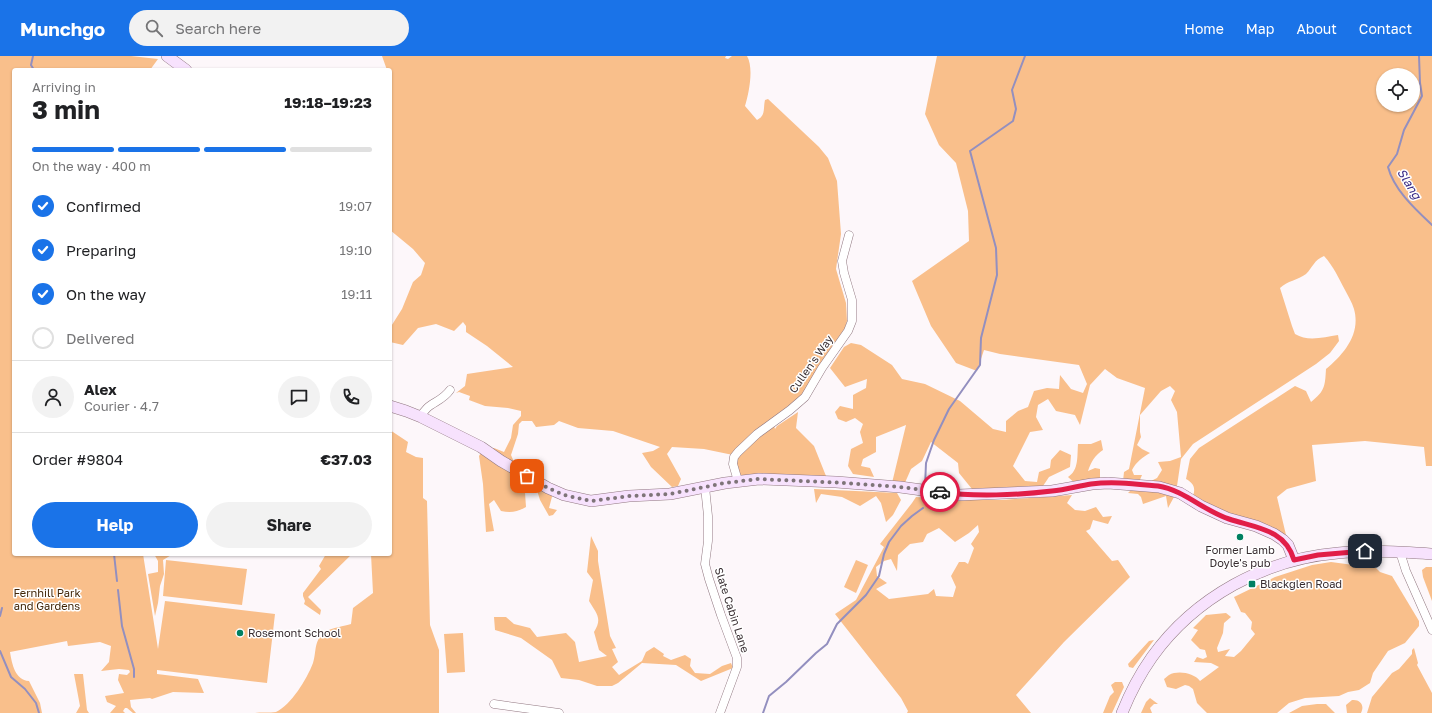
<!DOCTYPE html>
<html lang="en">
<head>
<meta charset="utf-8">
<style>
	:root { --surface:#fff; --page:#f2f2f2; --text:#202124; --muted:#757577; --line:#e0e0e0; --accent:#1a73e8 }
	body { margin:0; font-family:"Golos Text",sans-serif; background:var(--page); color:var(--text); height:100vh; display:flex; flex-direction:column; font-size:15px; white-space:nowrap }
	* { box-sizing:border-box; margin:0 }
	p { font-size:13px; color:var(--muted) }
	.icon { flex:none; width:22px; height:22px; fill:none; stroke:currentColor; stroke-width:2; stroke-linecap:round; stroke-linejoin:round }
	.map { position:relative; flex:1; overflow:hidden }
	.side { position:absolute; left:12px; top:12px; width:380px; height:488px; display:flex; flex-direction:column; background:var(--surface); border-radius:4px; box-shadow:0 1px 3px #0004 }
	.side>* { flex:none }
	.fabs { position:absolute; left:1376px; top:12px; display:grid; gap:8px }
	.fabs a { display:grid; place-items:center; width:44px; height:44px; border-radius:50%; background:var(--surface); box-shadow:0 1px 3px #0004; font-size:20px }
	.pin { position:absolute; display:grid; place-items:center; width:34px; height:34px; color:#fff; margin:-17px; border-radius:8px; box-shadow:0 2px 6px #0006 }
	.courier { position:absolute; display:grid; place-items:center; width:40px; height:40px; margin:-20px; border:3px solid #e11d48; border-radius:50%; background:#fff; color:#222; box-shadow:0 1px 5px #0007 }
	.headline em { font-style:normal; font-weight:700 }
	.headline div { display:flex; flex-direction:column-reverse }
	.headline { display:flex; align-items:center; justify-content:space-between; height:68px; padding:0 20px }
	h1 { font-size:26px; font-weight:700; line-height:30px }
	.bar { display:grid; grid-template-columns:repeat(4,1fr); gap:6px 4px; align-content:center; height:48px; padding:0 20px }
	.bar i { height:5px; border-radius:3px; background:var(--line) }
	.bar .active { background:var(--accent) }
	.bar p { grid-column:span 4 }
	.line { display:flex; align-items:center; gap:10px; padding:0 20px; border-top:1px solid var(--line) }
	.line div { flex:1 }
	.round { display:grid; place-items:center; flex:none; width:42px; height:42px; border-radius:21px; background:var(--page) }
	ol { padding:0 20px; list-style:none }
	li { display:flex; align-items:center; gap:12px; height:44px }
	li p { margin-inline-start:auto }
	li .icon { padding:4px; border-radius:50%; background:var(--accent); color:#fff; stroke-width:4 }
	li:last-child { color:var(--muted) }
	li i { width:22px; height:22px; border:2px solid var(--line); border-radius:50% }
	.primary-button { display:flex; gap:8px; margin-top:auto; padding:8px 20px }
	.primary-button a { flex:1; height:46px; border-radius:24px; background:var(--accent); color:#fff; font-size:16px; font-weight:700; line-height:46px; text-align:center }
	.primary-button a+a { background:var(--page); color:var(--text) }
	header { display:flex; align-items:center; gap:24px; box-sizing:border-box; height:56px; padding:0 20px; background:var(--accent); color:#fff }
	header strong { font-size:19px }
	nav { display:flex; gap:22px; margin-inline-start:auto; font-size:14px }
	.search { width:280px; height:36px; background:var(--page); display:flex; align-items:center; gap:10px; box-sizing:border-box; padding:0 14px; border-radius:22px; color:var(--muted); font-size:15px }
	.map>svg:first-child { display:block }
	.green { fill:#f9bf8b; fill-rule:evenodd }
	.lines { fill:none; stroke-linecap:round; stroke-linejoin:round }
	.stream { stroke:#938fbf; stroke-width:2 }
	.street-casing { stroke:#917881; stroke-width:9 }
	.secondary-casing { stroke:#917881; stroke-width:12 }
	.street { stroke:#fff; stroke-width:8 }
	.secondary { stroke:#f7e2fd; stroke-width:11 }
	.done { stroke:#7e7478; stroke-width:4; stroke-dasharray:0 7.2 }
	.route { stroke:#e11d48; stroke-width:5 }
	.poi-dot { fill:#008061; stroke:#fff; stroke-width:1.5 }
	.labels { text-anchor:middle; stroke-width:3; stroke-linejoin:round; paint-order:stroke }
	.street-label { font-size:11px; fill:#392e32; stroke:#fff }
	.poi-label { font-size:11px; fill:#392e32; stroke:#fff; text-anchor:start }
	.park-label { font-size:11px; fill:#412608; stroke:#fff }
	.water-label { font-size:12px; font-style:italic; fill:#382985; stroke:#fff }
</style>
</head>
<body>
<header>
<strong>Munchgo</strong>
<div class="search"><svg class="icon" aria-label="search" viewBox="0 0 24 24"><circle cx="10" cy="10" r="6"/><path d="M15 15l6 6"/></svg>Search here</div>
<nav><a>Home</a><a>Map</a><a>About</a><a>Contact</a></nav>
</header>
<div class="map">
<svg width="1432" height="657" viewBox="0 0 1432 657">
	<rect width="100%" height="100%" fill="#fdf7fa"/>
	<path class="green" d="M0 0H131L158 3 150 14H14V498H143L158 593 165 545 275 558 267 627 157 614V618L198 623 204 637 173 636 152 643 150 642 130 644 131 651 136 657H133L127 652H125L123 655 125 657H110L116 650 107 646 105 640 124 637 118 624 119 618 127 619 130 616 129 614 119 613 101 615 109 606 111 590 100 586 68 590 67 585 10 596C12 608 15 624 29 625L40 647 42 657H0Z
		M382 0H726L725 2 728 3 732 0H747C754 12 749 37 745 50L757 64C766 60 763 52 765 44L768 43 819 91 828 102 837 125 841 178 836 213 846 247 847 265 845 272 824 303 805 336 733 399 704 393 672 391 667 398 681 423 678 430 672 431 651 411 642 397 653 395 660 391 613 375 578 372 559 365 554 369 536 371 532 365H522L519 368 518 378 511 399 514 406 508 405 491 393 494 392 504 396 511 382 513 369 521 360V355L508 352 485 350 469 344 470 340 459 336 456 337 465 330 467 318 513 311 487 290 466 276V270L463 266 454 275 436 268 418 272 403 289 390 286V272L402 253 413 226 421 219 425 207 413 193 390 174V14H387Z
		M937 0H1432V410H1426L1424 391 1365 385 1312 389 1316 425 1287 433 1277 441 1286 479 1235 463 1193 440C1196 431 1193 427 1186 423L1190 403 1199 392 1295 330 1306 335 1311 346C1325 335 1325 330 1326 313 1344 298 1361 278 1354 253 1352 246 1348 240 1345 234 1338 221 1334 211 1324 200 1314 204 1313 211 1306 218 1298 224 1287 225 1280 232L1292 270 1295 278C1308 286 1324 281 1338 279L1339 285 1330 297 1316 308 1193 388 1181 403 1177 430 1147 427 1157 422 1162 414 1158 406 1170 405 1181 401 1177 356 1171 344 1175 335 1170 330 1161 335 1140 359V376L1141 381 1137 389 1142 393 1150 397C1143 401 1136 406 1132 414L1134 419H1142L1139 426 1123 425 1124 416 1129 413 1145 332 1117 322 1105 313 1090 329 1080 369 1075 359 1056 355 1048 343 1038 349 1036 361 1043 374 1030 376 1013 410 1025 425 1037 426 1039 416 1050 412 1051 404 1060 394 1071 399 1070 411 1049 421 1041 433H972L959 417 958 407 931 386 922 405 911 413 904 429 892 427 906 369 876 381V396L863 403 861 410 870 412 874 421 853 418 848 410 851 393 863 387 860 376 863 368 855 362 846 366 838 363 835 356 840 350 853 353V339L866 332 867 323 845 331 830 312 844 291 851 287 861 289 892 309 902 323 925 328 960 345 993 373 1006 376V365L1018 355 1028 351 1034 335 1047 332 1059 333 1060 319 1071 333 1083 337 1087 328 1079 309 1000 298 984 294 977 315 956 307 931 270 912 225 969 185 968 155 956 107 939 89 925 58ZM1383 19H1413V49H1383Z
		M798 356 796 372 814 390 826 420 741 421 738 416 736 402 756 381 774 370 775 373 777 370Z
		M390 374 408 386 406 396 416 401 423 402V442L427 445 430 569 439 594V657H255C260 656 270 657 276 656 291 649 307 623 313 607 317 595 313 583 327 575 331 572 345 570 351 568L353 552 373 537 371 498H390Z
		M1101 384 1103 394C1095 399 1091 406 1088 415L1095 412 1100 413V425L1077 429 1068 421C1079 414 1077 400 1078 388H1091Z
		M482 395 524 422 526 451C517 456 511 457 501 455L494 444 489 448 494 475 486 476 483 428 479 400Z
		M535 428 553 437 549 452 557 454 553 459 549 460 540 444Z
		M814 433 897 437 901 444 893 459 886 466 881 447 876 440 860 450 842 441 821 438 816 447Z
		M1131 434 1163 436 1174 441 1168 452 1166 440 1143 448 1141 441 1138 438 1128 437Z
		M1072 439 1067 447 1075 454 1085 455 1096 451 1103 461 1112 460 1108 468 1093 464 1090 473 1086 475 1112 505 1118 504 1130 521 1064 586 1016 639 1031 657H907L908 655 901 642 835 558 856 544 884 491 880 488 912 447 916 441 965 444H1002ZM978 469 979 476 971 488 974 492 968 508 965 506H959L951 520 956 531 953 541 936 540 934 533 928 538 889 543 876 533 887 527 877 520 876 511 884 505 891 503 897 515 898 499 910 488 923 486 927 478 939 472 955 486 969 477Z
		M591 480 598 495V505L610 580 616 592 612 593 618 606 612 611 619 619 642 605 646 596 654 591 664 598 663 600 671 604 685 599 691 603 690 610 695 617 710 618 722 610 731 607 733 612 701 625 676 609 642 607 618 627 612 630H597L579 624 561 622 552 604 521 582 495 574 494 561H506L514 568 530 572 537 581 566 577 575 586 579 606 607 600 599 594 594 576C603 562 596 557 589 545L593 524 587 516Z
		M154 498H173L163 504 164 518 160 530 158 547 155 560 148 518 158 516V505Z
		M326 498H352L308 541 321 554 320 559 304 548 305 545 303 540V537L321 513 319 510Z
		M166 504 247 513 242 549 163 540Z
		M856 504 868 509 856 537 844 531Z
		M1331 506 1376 512 1380 516 1392 520 1419 565V570L1405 587 1388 595 1373 617 1370 627 1359 634 1348 636 1339 640 1305 642 1289 647 1277 657H1207L1197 647 1193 633 1189 630 1185 629 1176 633 1167 631 1164 623C1166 622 1167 620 1169 619 1178 614 1194 617 1200 625L1219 611 1211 607 1194 606 1197 601 1203 603 1207 601 1205 594 1200 593 1191 584 1198 574 1193 572 1206 559 1226 557 1231 561 1224 567 1223 577 1217 592 1218 596 1230 593 1225 600 1234 601 1241 595 1255 578 1251 573 1252 566 1245 557 1241 556 1234 541 1275 521 1312 509Z
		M1426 511H1432V545L1423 521 1422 514Z
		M463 577 465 616 447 617 444 578Z
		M1154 584 1133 612 1129 611 1128 608 1149 585Z
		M1414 592 1418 607 1417 609 1432 637V657H1367L1372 641 1392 617 1399 613 1412 598V594Z
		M74 618H83L87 654 89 657H76L80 650Z
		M1115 626H1122L1124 631 1112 657H1103L1110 640 1114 636 1111 629Z
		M1150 642 1158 648H1154L1150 652 1152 657H1141L1146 646Z
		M1352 644C1360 643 1365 649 1361 657H1347L1346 649Z
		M1317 648H1326L1335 657H1289L1302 650Z"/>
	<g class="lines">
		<path class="stream" d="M33 0 31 9 34 14
			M1419 0 1420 27 1422 40 1404 74 1397 98 1388 111C1394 134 1415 153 1432 169
			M925 431 926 407 934 384 949 353 980 309 981 282 997 219 996 192 970 95 1013 65 1016 53 1012 34 1025 0
			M114 498 117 525
			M118 534 122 570 134 613V621
			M0 560 2 552
			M0 595 11 621 25 633 36 647 39 657
			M763 657 769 640 786 626 816 597 827 588 837 568 866 539 879 520 884 498 889 486 901 470 912 460 923 452"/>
		<defs>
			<path id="street" d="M421 361C426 347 441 347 450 334
				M738 425 733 408 734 401 738 396 757 378 790 354 805 341 822 312 848 275 852 265V244L844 217 842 205 849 179
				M705 431 708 460V485L705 508 709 523 721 559 737 602V611L720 657
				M1400 496 1406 515 1432 574
				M494 648 559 657"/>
			<path id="secondary" d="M167 0 186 14
				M390 350 406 355 421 361 481 391 501 405 548 432 564 439 591 445 629 440 670 438 725 427 759 423 836 426 900 431 959 439 1052 435 1092 428 1108 427 1159 431 1180 437 1201 450 1227 462 1256 470 1274 478 1283 484 1288 489 1294 504
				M1122 657C1130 637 1140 618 1152 601 1195 541 1265 503 1338 497 1369 494 1400 496 1432 498"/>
		</defs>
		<use href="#street" class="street-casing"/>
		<use href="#secondary" class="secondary-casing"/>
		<use href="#street" class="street"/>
		<use href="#secondary" class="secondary"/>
	</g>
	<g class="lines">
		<path class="done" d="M527 420 548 432 564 439 591 445 630 440 670 438 725 427 758 423 846 427 900 431 940 436"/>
		<path class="route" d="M940 436C974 441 1019 439 1052 435 1065 434 1078 430 1091 428 1113 425 1136 428 1158 430 1184 434 1204 455 1229 463 1256 472 1285 473 1294 504L1318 499 1365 495"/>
	</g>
	<g class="poi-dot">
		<circle cx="1240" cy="481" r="4"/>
		<rect x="1248" y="524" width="8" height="8" rx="2"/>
		<circle cx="240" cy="577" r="4"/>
	</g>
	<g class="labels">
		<g class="street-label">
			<text transform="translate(811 308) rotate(-55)" y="4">Cullen's Way</text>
			<text transform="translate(732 554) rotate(72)" y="4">Slate Cabin Lane</text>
		</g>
		<g class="poi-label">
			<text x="1240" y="498" text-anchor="middle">Former Lamb<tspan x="1240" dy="13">Doyle's pub</tspan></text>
			<text x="1260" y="532">Blackglen Road</text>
			<text x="248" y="581">Rosemont School</text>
		</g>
		<g class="park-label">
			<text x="47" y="541">Fernhill Park<tspan x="47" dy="13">and Gardens</tspan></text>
		</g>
		<g class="water-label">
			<text transform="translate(1409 128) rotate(58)" y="4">Slang</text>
		</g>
	</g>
</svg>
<div class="fabs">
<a><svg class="icon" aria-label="locate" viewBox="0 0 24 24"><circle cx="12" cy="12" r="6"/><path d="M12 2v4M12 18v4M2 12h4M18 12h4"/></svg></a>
</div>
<div class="pin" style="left:527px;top:420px;background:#ea580c"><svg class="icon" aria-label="bag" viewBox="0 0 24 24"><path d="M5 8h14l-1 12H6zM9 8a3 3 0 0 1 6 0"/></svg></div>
<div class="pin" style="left:1365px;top:495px;background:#1f2937"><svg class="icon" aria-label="home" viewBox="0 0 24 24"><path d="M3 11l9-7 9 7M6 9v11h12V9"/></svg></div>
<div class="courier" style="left:940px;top:436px"><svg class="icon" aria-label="car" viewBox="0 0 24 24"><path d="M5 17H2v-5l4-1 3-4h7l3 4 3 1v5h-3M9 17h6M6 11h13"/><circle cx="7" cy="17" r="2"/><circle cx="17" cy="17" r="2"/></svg></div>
<section class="side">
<div class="headline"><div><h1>3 min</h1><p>Arriving in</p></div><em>19:18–19:23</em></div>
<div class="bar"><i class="active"></i><i class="active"></i><i class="active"></i><i></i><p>On the way · 400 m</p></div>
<ol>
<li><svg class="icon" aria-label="check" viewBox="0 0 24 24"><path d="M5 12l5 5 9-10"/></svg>Confirmed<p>19:07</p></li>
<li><svg class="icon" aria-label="check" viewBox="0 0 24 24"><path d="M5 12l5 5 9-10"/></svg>Preparing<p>19:10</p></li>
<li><svg class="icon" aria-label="check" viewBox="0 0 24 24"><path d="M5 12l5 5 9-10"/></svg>On the way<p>19:11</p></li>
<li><i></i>Delivered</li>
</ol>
<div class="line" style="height:72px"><a class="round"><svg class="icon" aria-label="person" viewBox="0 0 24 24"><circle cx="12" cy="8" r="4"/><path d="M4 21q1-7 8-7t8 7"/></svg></a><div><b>Alex</b><p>Courier · 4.7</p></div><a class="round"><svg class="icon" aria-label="chat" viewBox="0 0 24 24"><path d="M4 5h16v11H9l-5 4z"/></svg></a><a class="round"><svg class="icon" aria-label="phone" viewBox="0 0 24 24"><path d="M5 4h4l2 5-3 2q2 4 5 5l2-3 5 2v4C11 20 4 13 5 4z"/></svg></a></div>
<div class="line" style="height:52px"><div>Order #9804</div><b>€37.03</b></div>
<div class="primary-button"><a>Help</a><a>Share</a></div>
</section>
</div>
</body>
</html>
